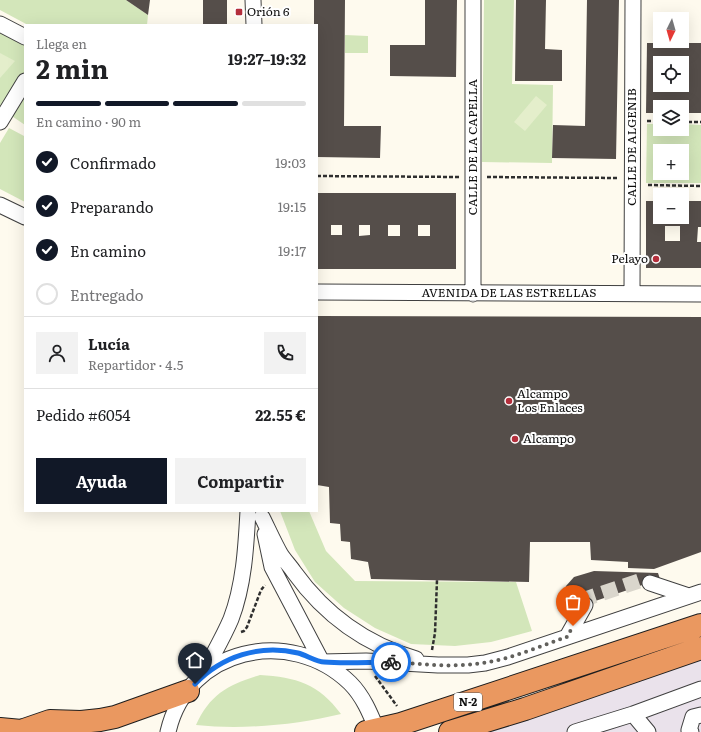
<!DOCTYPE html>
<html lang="es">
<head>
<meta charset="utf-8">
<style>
	:root { --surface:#fff; --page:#f2f2f2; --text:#202124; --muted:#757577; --line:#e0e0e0; --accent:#111827 }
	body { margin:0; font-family:Literata,serif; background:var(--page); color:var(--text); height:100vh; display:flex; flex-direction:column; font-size:15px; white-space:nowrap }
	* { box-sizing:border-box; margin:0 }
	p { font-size:13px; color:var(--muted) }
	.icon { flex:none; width:22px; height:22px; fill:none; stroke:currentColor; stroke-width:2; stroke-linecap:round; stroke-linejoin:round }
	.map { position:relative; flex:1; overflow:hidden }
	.panel { position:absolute; left:24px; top:24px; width:294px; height:488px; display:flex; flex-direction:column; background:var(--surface); border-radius:0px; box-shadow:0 4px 16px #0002 }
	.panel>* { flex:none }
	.needle { width:26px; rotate:185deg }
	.fabs { position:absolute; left:653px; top:12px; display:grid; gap:8px }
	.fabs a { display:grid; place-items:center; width:36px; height:36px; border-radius:0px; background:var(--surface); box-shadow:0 4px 16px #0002; font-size:20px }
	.pin { position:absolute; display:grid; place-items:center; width:34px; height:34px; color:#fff; margin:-41px -17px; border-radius:50% 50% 50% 0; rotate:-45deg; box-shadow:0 0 4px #0007 }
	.pin .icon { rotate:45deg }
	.courier { position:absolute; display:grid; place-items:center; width:40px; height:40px; margin:-20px; border:3px solid #1a73e8; border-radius:50%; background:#fff; color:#222; box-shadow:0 1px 5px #0007 }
	.headline em { font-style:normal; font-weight:700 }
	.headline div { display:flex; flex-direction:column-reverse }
	.headline { display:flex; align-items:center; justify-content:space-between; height:68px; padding:0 12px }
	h1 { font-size:26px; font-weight:700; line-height:30px }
	.bar { display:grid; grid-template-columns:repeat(4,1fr); gap:6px 4px; align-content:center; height:48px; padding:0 12px }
	.bar i { height:5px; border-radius:3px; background:var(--line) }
	.bar .current { background:var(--accent) }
	.bar p { grid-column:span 4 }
	.line { display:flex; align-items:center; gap:10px; padding:0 12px; border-top:1px solid var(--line) }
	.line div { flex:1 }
	.round { display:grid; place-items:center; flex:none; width:42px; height:42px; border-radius:0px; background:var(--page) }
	ol { padding:0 12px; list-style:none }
	li { display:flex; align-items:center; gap:12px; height:44px }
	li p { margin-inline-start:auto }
	li .icon { padding:4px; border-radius:50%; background:var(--accent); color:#fff; stroke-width:4 }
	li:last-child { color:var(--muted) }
	li i { width:22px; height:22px; border:2px solid var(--line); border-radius:50% }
	.cta { display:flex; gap:8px; margin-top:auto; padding:8px 12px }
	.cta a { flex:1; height:46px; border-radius:0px; background:var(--accent); color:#fff; font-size:16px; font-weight:700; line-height:46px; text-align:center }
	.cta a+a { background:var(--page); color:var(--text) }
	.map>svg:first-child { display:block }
	.industrial { fill:#eae2eb }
	.green { fill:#d3e6ba; fill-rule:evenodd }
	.pitch { fill:#e4eecb }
	.building { fill:#554e4a; fill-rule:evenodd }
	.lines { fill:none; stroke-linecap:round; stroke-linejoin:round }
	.minor-tunnel { stroke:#dad6cc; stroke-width:15; stroke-dasharray:15 8; stroke-linecap:butt }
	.minor-casing { stroke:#404040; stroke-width:17 }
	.highway-casing { stroke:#1e1e1e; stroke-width:24 }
	.path { stroke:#2f2f2f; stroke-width:2.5; stroke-dasharray:4 2; stroke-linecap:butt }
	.minor { stroke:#fff; stroke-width:15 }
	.highway { stroke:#ea9860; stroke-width:22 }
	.done { stroke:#61605c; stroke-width:4; stroke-dasharray:0 7.2 }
	.route { stroke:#1a73e8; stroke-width:5 }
	.poi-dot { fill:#b42f3c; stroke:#fff; stroke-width:1.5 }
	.labels { text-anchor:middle; stroke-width:4; stroke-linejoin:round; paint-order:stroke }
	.shield { fill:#fff; stroke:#565656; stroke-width:1 }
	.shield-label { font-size:11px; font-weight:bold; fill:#0d0d0d }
	.poi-label { font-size:12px; fill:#0d0d0d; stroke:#fff; text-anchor:start }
	.street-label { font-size:12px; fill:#0d0d0d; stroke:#fff }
</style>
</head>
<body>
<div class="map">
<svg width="701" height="732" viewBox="0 0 701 732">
	<rect width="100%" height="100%" fill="#fefaee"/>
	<path class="industrial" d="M701 655V732H484Z"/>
	<path class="green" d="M0 0H126L148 15 147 25H28L0 10Z
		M484 0H514L512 84 553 85 552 163 482 162Z
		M0 28 25 42V125L0 108Z
		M345 35 368 36V53H345Z
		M647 124H660V129H682V124L701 125V183H646ZM660 151H682V173H660Z
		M9 128 24 136 25 135V202L0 189V143Z
		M280 511H309L326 551 355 581 516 582 532 631 491 642 455 646 411 644 375 628 344 608 315 582 295 550Z
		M260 675C296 677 319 684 341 714 296 725 242 730 196 725 210 694 229 684 260 675Z"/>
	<path class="pitch" d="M0 53 15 61 0 78Z
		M536 96 547 105 525 131 514 122Z"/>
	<path class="building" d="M126 0H150L148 15Z
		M203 0H227V25H203Z
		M314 0H345L344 126H381L380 158 317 157V25H314Z
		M425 0H457L456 77 390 76V45H425Z
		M516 0H546L545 49 562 50V81H515Z
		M587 0H619L616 159 552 158 553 125 585 126Z
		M647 43H701V113H682V107H660V113H646ZM660 63H682L683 85H660Z
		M317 193H456V269H317ZM331 225H342V235H331ZM359 225H370V235L359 236ZM388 225H400V236H388ZM418 225H430V236H418Z
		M646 201H660V217H682V201H701V227H698L697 242H701V268H646ZM665 226H680V241H665Z
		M317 316 701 317V552L654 569 628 568V562L591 560 590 542H530L529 582 371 579 368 562 351 559 350 542 341 541 340 524 330 523 329 487 317 485Z
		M594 571 658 573 660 579 563 612 562 603 566 586 574 577Z"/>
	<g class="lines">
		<path class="minor-tunnel" d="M585 605 588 598 642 580 650 583"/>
		<defs>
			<path id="minor" d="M253 0 254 25
				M0 24 25 37
				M0 122 25 81
				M0 205 25 217
				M317 292 701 294
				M632 293 633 0
				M473 294V0
				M262 517C268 529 274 543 281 555 285 561 290 566 294 572 325 615 364 644 416 659
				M265 534 272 567 322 662
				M650 583 689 596
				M567 637 585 605
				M322 662 366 661 438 665H468L485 663 508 657 701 592
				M203 674C212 656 223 638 231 619 244 585 246 547 248 511
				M633 714 648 732
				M168 732C187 648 290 625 350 683 363 696 370 713 377 730
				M575 732 633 714 701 689
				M691 732 689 730 693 717 701 715"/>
			<path id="highway" d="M0 729 32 732
				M21 731 50 721 81 722 100 720 115 717 188 691
				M366 732 401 724 701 625
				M450 732 525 709 701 648"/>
		</defs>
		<use href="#minor" class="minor-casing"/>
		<use href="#highway" class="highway-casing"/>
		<path class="path" d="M647 121H660
			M682 122H701
			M317 176 460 177
			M487 177 618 178
			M648 185 701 186
			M241 632 244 631 247 627 261 590 265 585
			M432 650 435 633 437 580
			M375 676 397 706"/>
		<use href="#minor" class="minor"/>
		<use href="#highway" class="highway"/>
	</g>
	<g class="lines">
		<path class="done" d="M391 662C422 664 452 668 483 663 511 659 540 646 567 637L573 626"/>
		<path class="route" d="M195 684C222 656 260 644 298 653 306 655 317 662 324 662 346 664 369 662 391 662"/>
	</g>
	<g class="poi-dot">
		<rect x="235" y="8" width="8" height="8" rx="2"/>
		<circle cx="656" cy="259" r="4"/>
		<circle cx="509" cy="401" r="4"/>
		<circle cx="515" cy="439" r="4"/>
	</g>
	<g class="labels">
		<rect class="shield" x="454" y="693" width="28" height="18" rx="3"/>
		<g class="shield-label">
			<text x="468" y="706">N-2</text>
		</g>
		<g class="poi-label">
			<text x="247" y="16">Orión 6</text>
			<text x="648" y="263" text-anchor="end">Pelayo</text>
			<text x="517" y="398">Alcampo<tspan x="517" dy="14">Los Enlaces</tspan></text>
			<text x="523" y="443">Alcampo</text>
		</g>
		<g class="street-label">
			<text transform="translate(473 147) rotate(-90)" y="4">CALLE DE LA CAPELLA</text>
			<text transform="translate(632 147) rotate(-90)" y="4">CALLE DE ALGENIB</text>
			<text x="509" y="297">AVENIDA DE LAS ESTRELLAS</text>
		</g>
	</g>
</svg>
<div class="fabs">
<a><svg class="needle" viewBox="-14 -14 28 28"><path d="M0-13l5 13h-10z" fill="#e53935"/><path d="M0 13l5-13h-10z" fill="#757577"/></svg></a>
<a><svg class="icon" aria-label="locate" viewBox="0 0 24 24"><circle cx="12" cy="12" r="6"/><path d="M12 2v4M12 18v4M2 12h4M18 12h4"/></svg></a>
<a><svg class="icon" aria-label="layers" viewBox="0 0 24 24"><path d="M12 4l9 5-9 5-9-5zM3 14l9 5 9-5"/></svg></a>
<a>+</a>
<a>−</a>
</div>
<div class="pin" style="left:573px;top:626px;background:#ea580c"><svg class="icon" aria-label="bag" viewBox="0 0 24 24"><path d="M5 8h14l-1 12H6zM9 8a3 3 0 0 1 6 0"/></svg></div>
<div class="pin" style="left:195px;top:684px;background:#1f2937"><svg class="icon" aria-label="home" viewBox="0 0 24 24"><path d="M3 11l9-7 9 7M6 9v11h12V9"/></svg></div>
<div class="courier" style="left:391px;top:662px"><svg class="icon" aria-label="bike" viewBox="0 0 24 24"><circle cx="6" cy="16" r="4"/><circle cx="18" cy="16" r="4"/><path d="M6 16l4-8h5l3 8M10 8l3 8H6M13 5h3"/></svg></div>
<section class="panel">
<div class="headline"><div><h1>2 min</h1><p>Llega en</p></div><em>19:27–19:32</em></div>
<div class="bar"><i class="current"></i><i class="current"></i><i class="current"></i><i></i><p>En camino · 90 m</p></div>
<ol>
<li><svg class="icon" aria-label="check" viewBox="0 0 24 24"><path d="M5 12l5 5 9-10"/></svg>Confirmado<p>19:03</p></li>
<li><svg class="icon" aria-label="check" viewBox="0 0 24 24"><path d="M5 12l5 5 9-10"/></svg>Preparando<p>19:15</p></li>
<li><svg class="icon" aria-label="check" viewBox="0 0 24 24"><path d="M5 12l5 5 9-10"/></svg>En camino<p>19:17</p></li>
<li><i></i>Entregado</li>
</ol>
<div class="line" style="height:72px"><a class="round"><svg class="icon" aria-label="person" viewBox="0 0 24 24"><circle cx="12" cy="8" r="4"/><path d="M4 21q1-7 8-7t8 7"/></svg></a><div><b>Lucía</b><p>Repartidor · 4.5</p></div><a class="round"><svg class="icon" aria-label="phone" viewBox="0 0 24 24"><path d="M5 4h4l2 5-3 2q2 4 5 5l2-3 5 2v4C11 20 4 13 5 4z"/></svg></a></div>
<div class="line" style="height:52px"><div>Pedido #6054</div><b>22.55 €</b></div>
<div class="cta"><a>Ayuda</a><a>Compartir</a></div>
</section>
</div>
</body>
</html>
